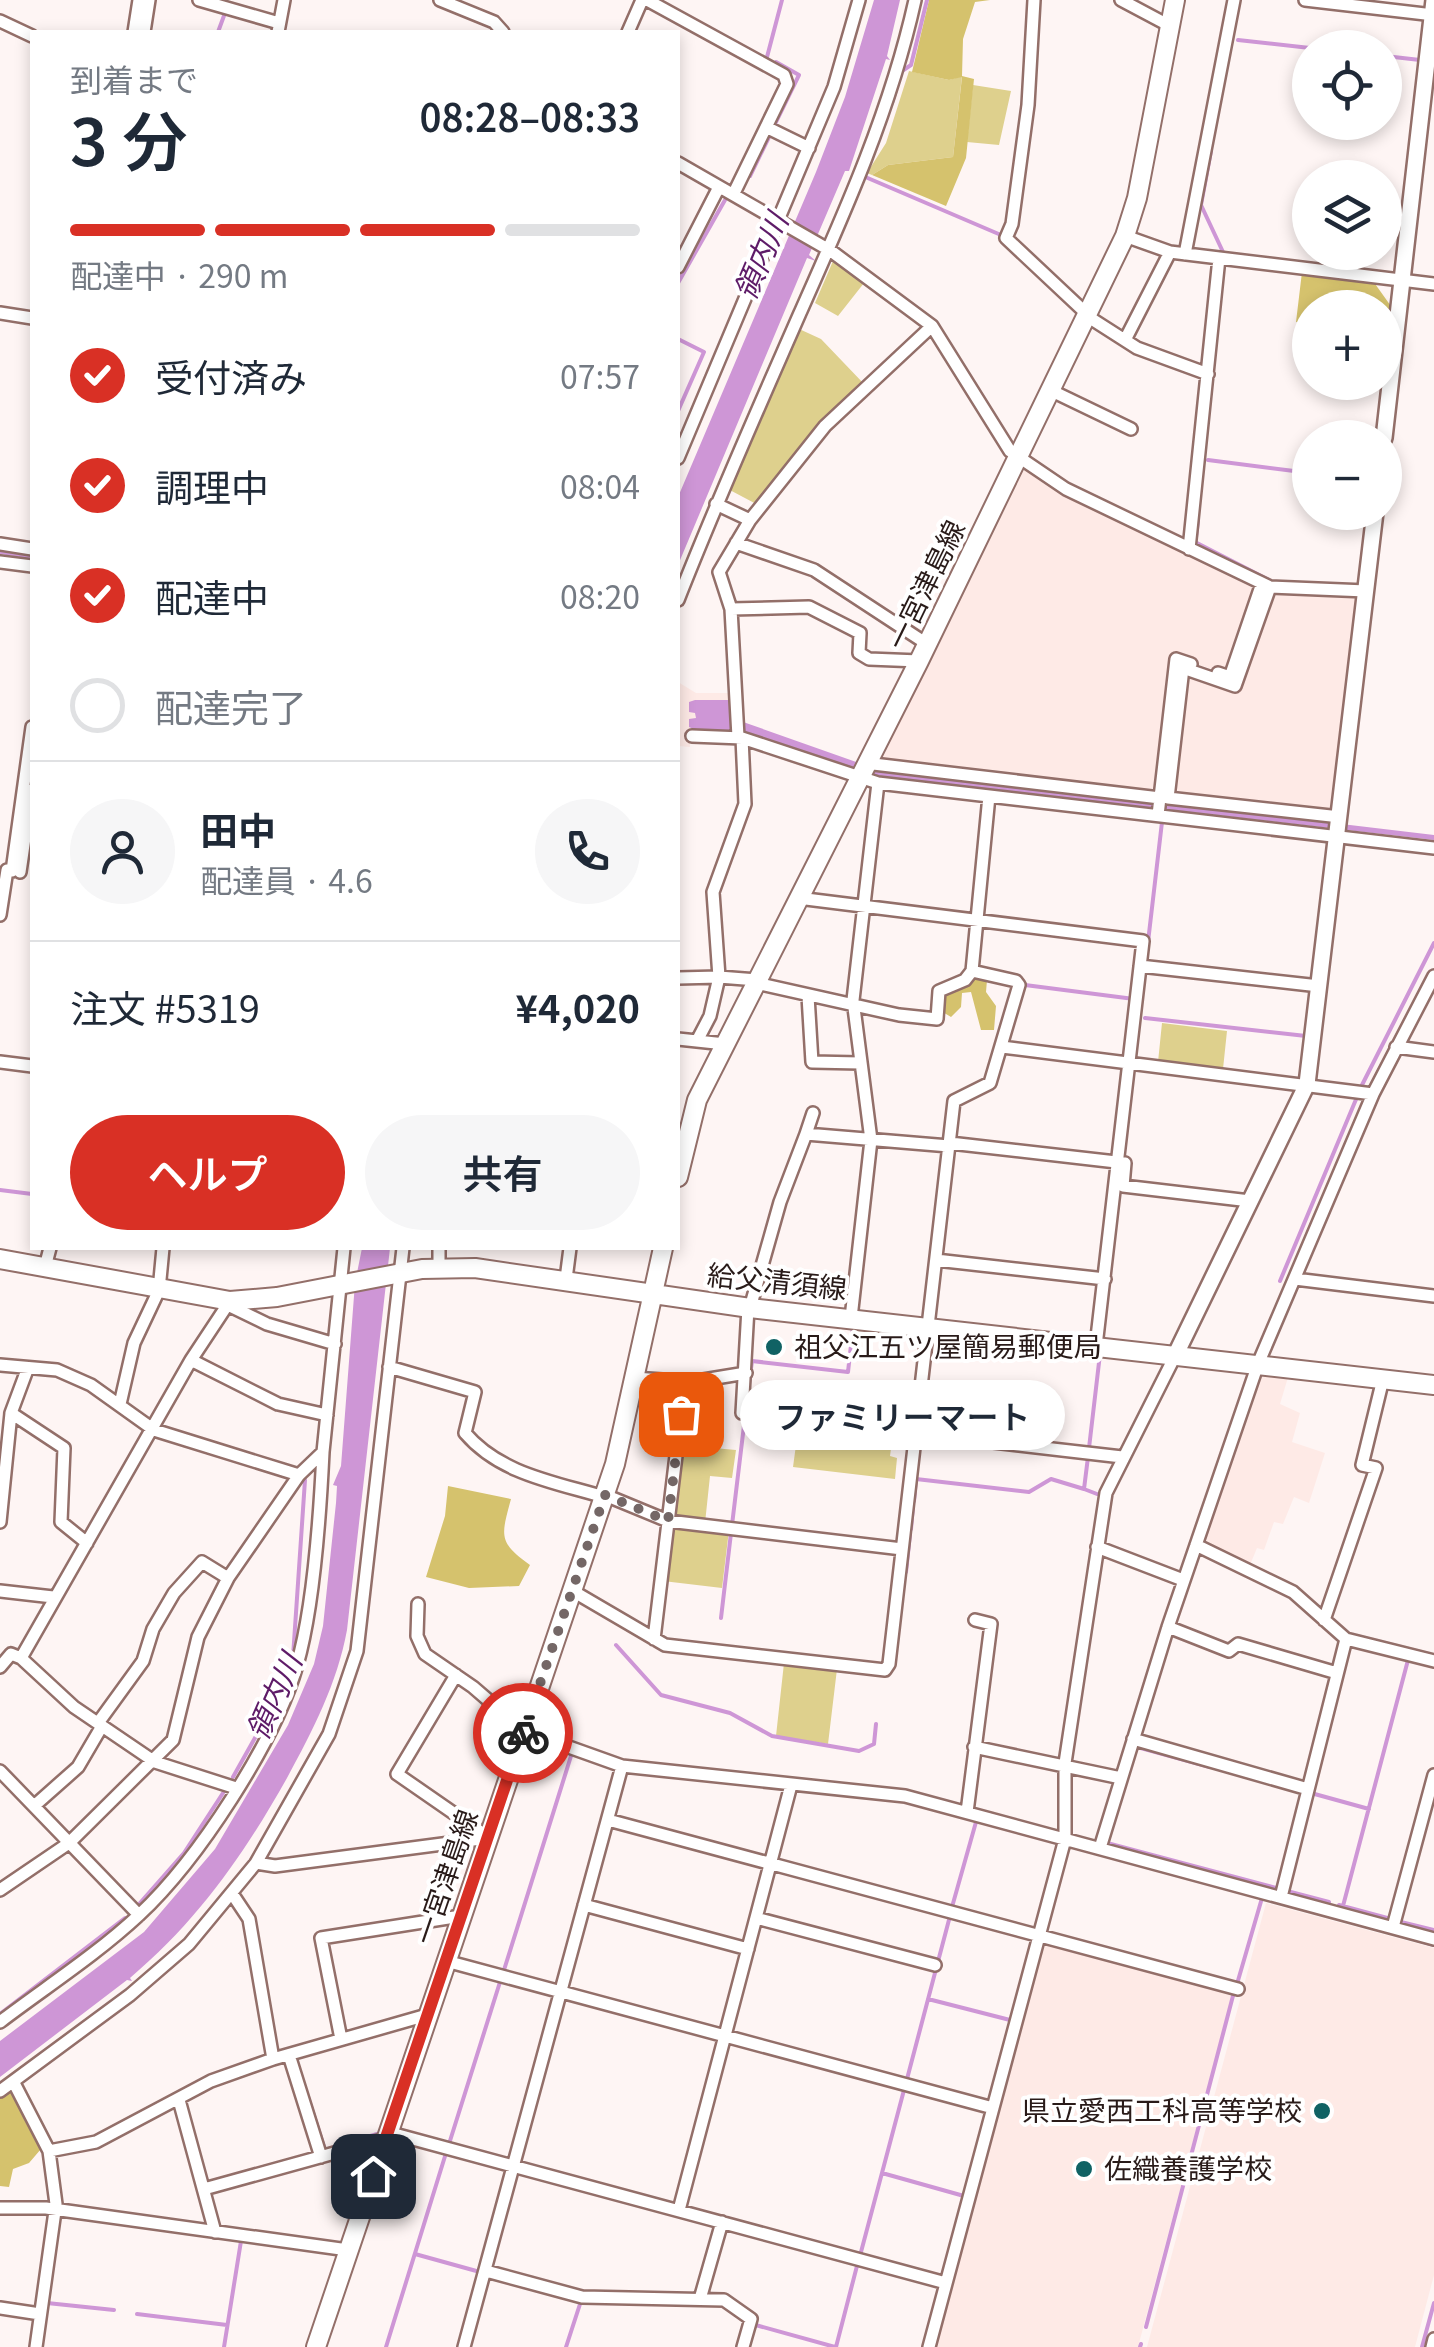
<!DOCTYPE html>
<html lang="ja">
<head>
<meta charset="utf-8">
<style>
	:root { --surface:#fff; --page:#f6f6f7; --text:#1f2937; --muted:#747a83; --line:#e0e1e3; --accent:#d93025 }
	body { margin:0; font-family:Georgia,"Noto Sans JP",serif; background:var(--page); color:var(--text); height:100vh; display:flex; flex-direction:column; font-size:38px; white-space:nowrap }
	* { box-sizing:border-box; margin:0 }
	p { font-size:32px; color:var(--muted) }
	.icon { flex:none; width:55px; height:55px; fill:none; stroke:currentColor; stroke-width:2; stroke-linecap:round; stroke-linejoin:round }
	.map { position:relative; flex:1; overflow:hidden }
	.drawer { position:absolute; left:30px; top:30px; width:650px; height:1220px; display:flex; flex-direction:column; background:var(--surface); border-radius:0px; box-shadow:0 5px 15px #0003 }
	.drawer>* { flex:none }
	.controls { position:absolute; left:1292px; top:30px; display:grid; gap:20px }
	.controls a { display:grid; place-items:center; width:110px; height:110px; border-radius:50%; background:var(--surface); box-shadow:0 5px 15px #0003; font-size:50px }
	.pin { position:absolute; display:grid; place-items:center; width:85px; height:85px; color:#fff; margin:-42px; border-radius:20px; box-shadow:0 5px 15px #0006 }
	.courier { position:absolute; display:grid; place-items:center; width:100px; height:100px; margin:-50px; border:8px solid #d93025; border-radius:50%; background:#fff; color:#222; box-shadow:0 2px 12px #0007 }
	.bubble { position:absolute; height:70px; border-radius:35px; background:var(--surface); box-shadow:0 5px 15px #0003; font-size:32px; font-weight:600; line-height:70px; text-align:center }
	.headline em { font-style:normal; font-weight:600 }
	.headline div { display:flex; flex-direction:column-reverse }
	.headline { display:flex; align-items:center; justify-content:space-between; height:170px; padding:0 40px }
	h1 { font-size:65px; font-weight:600; line-height:75px }
	.bar { display:grid; grid-template-columns:repeat(4,1fr); gap:15px 10px; align-content:center; height:120px; padding:0 40px }
	.bar i { height:12px; border-radius:8px; background:var(--line) }
	.bar .active { background:var(--accent) }
	.bar p { grid-column:span 4 }
	.line { display:flex; align-items:center; gap:25px; padding:0 40px; border-top:2px solid var(--line) }
	.line div { flex:1 }
	.round { display:grid; place-items:center; flex:none; width:105px; height:105px; border-radius:52px; background:var(--page) }
	ol { padding:0 40px; list-style:none }
	li { display:flex; align-items:center; gap:30px; height:110px }
	li p { margin-inline-start:auto }
	li .icon { padding:10px; border-radius:50%; background:var(--accent); color:#fff; stroke-width:4 }
	li:last-child { color:var(--muted) }
	li i { width:55px; height:55px; border:5px solid var(--line); border-radius:50% }
	.cta { display:flex; gap:20px; margin-top:auto; padding:20px 40px }
	.cta a { flex:1; height:115px; border-radius:60px; background:var(--accent); color:#fff; font-size:40px; font-weight:600; line-height:115px; text-align:center }
	.cta a+a { background:var(--page); color:var(--text) }
	.map>svg:first-child { display:block }
	.built { fill:#feeae6 }
	.green { fill:#ded08d }
	.forest { fill:#d5c26d }
	.water { fill:#ce96d6 }
	.lines { fill:none; stroke-linecap:round; stroke-linejoin:round }
	.stream { stroke:#ce96d6; stroke-width:4 }
	.minor-casing { stroke:#936f69; stroke-width:16 }
	.tertiary-casing { stroke:#936f69; stroke-width:20 }
	.secondary-casing { stroke:#936f69; stroke-width:22 }
	.minor { stroke:#fff; stroke-width:11 }
	.tertiary { stroke:#fff; stroke-width:15 }
	.secondary { stroke:#fff; stroke-width:18 }
	.done { stroke:#746766; stroke-width:10; stroke-dasharray:0 18 }
	.route { stroke:#d93025; stroke-width:12 }
	.poi-dot { fill:#106264; stroke:#fff; stroke-width:4 }
	.labels { text-anchor:middle; stroke-width:8; stroke-linejoin:round; paint-order:stroke }
	.street-label { font-size:28px; fill:#291b19; stroke:#fff }
	.poi-label { font-size:28px; fill:#291b19; stroke:#fff; text-anchor:start }
	.water-label { font-size:30px; font-style:italic; fill:#5e1b68; stroke:#fff }
</style>
</head>
<body>
<div class="map">
<svg width="1434" height="2347" viewBox="0 0 1434 2347">
	<rect width="100%" height="100%" fill="#fef5f4"/>
	<path class="built" d="M1024 467 1062 494 1257 586 1227 674 1175 657 1158 795 874 763Z
		M1271 589 1356 594 1359 599 1335 811 1171 794 1185 671 1236 688Z
		M678 682 696 693H733V702L696 700 689 712H696V719H689L696 727V732L690 733V747L678 746Z
		M1263 1371 1289 1374 1280 1404 1300 1413 1292 1442 1325 1453 1309 1503 1294 1497 1283 1524 1274 1522 1264 1550 1257 1548 1250 1565 1199 1544Z
		M1266 1903 1434 1948V2275L1415 2347H1147Z
		M1047 1941 1233 1991 1138 2347H935L1042 1944Z"/>
	<path class="green" d="M909 71 949 80 962 76 953 157 888 165 872 175 867 173 886 143Z
		M973 85 1011 91 999 145 967 142Z
		M833 261 864 283 838 316 815 303Z
		M797 328 821 339 865 385 760 506 726 488Z
		M1162 1023 1227 1031 1223 1069 1158 1062Z
		M799 1423 893 1434 890 1456 897 1458 895 1479 793 1467Z
		M680 1445 736 1450 732 1478 710 1476 705 1523 672 1517Z
		M670 1525 729 1530 722 1588 663 1581Z
		M784 1663 837 1669 828 1744 776 1736Z"/>
	<path class="forest" d="M929 0H990L975 2 963 39 962 76 974 79 966 158 946 206 872 175 888 165 953 157 962 77 949 80 912 72Z
		M1302 272 1373 281 1393 309 1390 334 1385 333V308H1310V324L1296 322Z
		M972 977 987 980 986 992 996 1006 994 1030H981L971 992 962 993 961 1007 951 1017 941 1011V994Z
		M448 1486 511 1499C501 1536 498 1542 530 1565L519 1586 469 1588 426 1577 445 1516Z
		M13 2090 40 2137 41 2149 29 2163 13 2169 9 2187 0 2186V2095Z"/>
	<path class="water" d="M874 0H900L887 56 890 60 886 59 849 171H845L809 255 816 261 807 258 678 565V497L816 172 845 97Z
		M695 700H730L733 717 746 723 876 769 1434 835V840L876 776 746 732 696 730 689 727V719L696 718 695 713 689 712V702Z
		M362 1248H390L347 1630C337 1684 313 1730 287 1778 246 1851 199 1920 130 1978L132 1981 127 1980 0 2077V2041L144 1932 215 1849 288 1725 314 1664 323 1626 336 1503 337 1486 333 1485 341 1466 355 1283Z"/>
	<g class="lines">
		<path class="stream" d="M218 32 225 13
			M1238 40 1310 48
			M1385 56 1420 60
			M767 57 782 0
			M902 71 911 65 927 0
			M892 103 896 90
			M773 128 799 75 776 62
			M1211 151 1201 205 1223 252
			M750 176 770 135
			M863 176 1001 235
			M678 283 725 200
			M678 339 704 352 678 411
			M1208 460 1310 473
			M1196 537 1198 521
			M1195 542 1269 580
			M0 552 32 557
			M1148 942 1162 822
			M1025 985 1134 999
			M1145 1018 1306 1036
			M1372 1084 1411 1009
			M1362 1085 1434 943
			M0 1190 32 1194
			M1280 1281 1357 1097
			M749 1384 752 1361 848 1372 853 1327
			M1089 1448 1100 1354
			M1084 1489 1097 1494
			M914 1501 916 1479 1029 1492 1051 1479 1084 1489 1088 1457
			M732 1525 745 1417
			M911 1529 913 1506
			M906 1572 910 1534
			M721 1618 731 1533
			M616 1645 661 1695 730 1713 772 1736 859 1751 874 1744 876 1724
			M1137 1747 1210 1767
			M233 1777 274 1704 293 1657 305 1480
			M1311 1793 1369 1809
			M1107 1843 1276 1888
			M1287 1891 1329 1902
			M140 1903 184 1853 223 1793
			M1339 1905 1391 1919
			M1343 1906 1408 1660
			M952 1907 976 1822
			M1401 1922 1434 1930
			M1417 1940 1434 1945
			M504 1970 571 1756
			M1237 1984 1262 1898
			M928 1999 1010 2020
			M0 2014 125 1918
			M907 2079 950 1916
			M308 2097 325 2150 377 2134
			M449 2144 500 1982
			M882 2173 964 2196
			M861 2252 904 2090
			M415 2254 480 2272
			M47 2303 114 2310
			M137 2314 227 2325
			M752 2324 835 2347
			M1146 2327 1234 1992
			M224 2347 241 2241
			M386 2347 446 2153
			M566 2347 581 2301
			M836 2347 858 2262
			M1140 2347 1141 2344
			M1422 2347 1434 2303"/>
		<defs>
			<path id="minor" d="M199 0 279 23
				M440 0 494 22 503 32
				M647 0 784 75 787 84 734 193
				M1034 0 1028 105 1012 224 1006 238 1088 315
				M1121 0 1170 26
				M1305 0 1434 15
				M0 21 32 36
				M134 32 139 0
				M144 32 149 0
				M278 32 284 0
				M628 32 642 0
				M766 127 809 148
				M678 163 831 251 932 326 1010 451 1066 489 1270 587 1366 591
				M1125 236 1170 252 1434 284
				M1185 254 1234 0
				M678 267 719 187
				M0 313 32 318
				M1087 316 1137 348 1208 374
				M1125 340 1170 252
				M1052 391 1131 429
				M678 458 834 87 859 0
				M716 504 750 520
				M736 543 814 570 927 644
				M0 544 32 549
				M1189 549 1219 258
				M0 562 32 566
				M1270 587 1235 686 1183 668 1168 798 1340 817
				M678 600C716 503 758 409 800 313 845 212 891 109 915 0
				M731 609 809 607 860 633 859 653 869 659 919 661
				M1218 673 1230 677 1262 583
				M692 736 742 738 878 783 1434 848
				M738 737 731 609 719 572 750 520 825 426 932 326
				M742 738 745 804 713 892 719 977 757 980
				M865 763 1160 798
				M1158 815 1176 659 1191 664
				M12 871 32 727
				M20 872 32 790
				M798 898 1143 941 1096 1346
				M0 915 7 870
				M1140 966 1319 986
				M678 978 719 977 710 1016 698 1039
				M756 983 899 1015 937 1019 939 991 965 980 972 971
				M808 996 812 1062 860 1063
				M678 1039 725 1044
				M1002 1047 1373 1094
				M1396 1047 1434 1052
				M0 1062 32 1066
				M806 1134 813 1113
				M950 1143 1125 1163 1123 1186 1250 1201
				M439 1248V1267
				M936 1260 1105 1279
				M45 1267 50 1248
				M566 1279 570 1248
				M1295 1279 1434 1296
				M228 1305 267 1324 335 1344
				M748 1308 742 1413 1122 1457
				M750 1308 780 1202 806 1134 949 1146
				M851 1318 871 1140 853 1000 878 783
				M191 1360 278 1404 327 1415
				M0 1365 57 1370 91 1385 154 1430 299 1475
				M389 1367 475 1392 465 1433C500 1474 554 1482 604 1497
				M27 1370 11 1413 64 1448 61 1522 87 1543
				M634 1378 691 1382 746 1373
				M120 1404 134 1343 159 1290 163 1248
				M605 1495 668 1521 902 1549
				M0 1522 11 1413
				M1196 1545 1293 1592 1346 1639 1434 1661
				M1097 1547 1183 1580
				M571 1590 665 1645 885 1670 889 1664 954 1101 990 1083 1019 985 1016 981 972 971 989 796
				M0 1591 53 1597
				M418 1604 417 1636 425 1654 473 1687 524 1731 622 1766 905 1796 1434 1939
				M1324 1620 1376 1468 1362 1465 1383 1379
				M1168 1627 1229 1651 1238 1644 1337 1673
				M654 1639 681 1414 691 1382
				M21 1658 74 1707 155 1762 236 1788
				M0 1667 11 1654 21 1658 191 1360 230 1301
				M456 1675 397 1774 488 1837
				M98 1723 143 1661 153 1629 174 1593 202 1562 228 1578
				M1133 1739 1308 1789
				M974 1747 1121 1778
				M0 1771 139 1915
				M34 1806 78 1767 102 1726
				M967 1812 991 1624 975 1620
				M608 1820 1238 1989
				M1100 1848 1168 1627 1258 1364 1373 1094 1434 976
				M256 1863 275 1866 488 1838
				M0 1890 69 1843 173 1740 198 1637 228 1578 299 1475 323 1452 344 1248
				M233 1895 249 1919 273 2059
				M1281 1897 1346 1639
				M584 1905 748 1949
				M756 1918 935 1965
				M1393 1927 1434 1775
				M446 1961 993 2108
				M0 2022C46 1987 96 1955 139 1915 198 1860 275 1742 297 1665 314 1606 320 1515 323 1452
				M341 2039 321 1938 461 1916
				M289 2055 321 2157
				M14 2083 49 2151
				M0 2091 130 1995 189 1944 256 1863 329 1734 357 1651 403 1248
				M179 2100 215 2232
				M387 2132 946 2283
				M204 2189 385 2139
				M0 2208H46L348 2250
				M679 2210 791 1785
				M486 2271 582 2297 724 2300 751 2319 743 2347
				M700 2299 722 2222
				M0 2308 40 2314
				M36 2347 56 2204 49 2151 96 2142 211 2081 273 2059 427 2015
				M464 2347 622 1766
				M929 2347 1065 1839V1763L1106 1493 1175 1356
				M1432 2347 1434 2339"/>
			<path id="tertiary" d="M1384 438 1434 0
				M1175 1356 1307 1084 1375 512"/>
			<path id="secondary" d="M678 1177 697 1100 919 661 1125 236 1137 198 1175 0
				M0 1259 230 1301 277 1297 422 1269 475 1268 750 1308 1434 1385
				M316 2347 615 1464 663 1248"/>
		</defs>
		<use href="#minor" class="minor-casing"/>
		<use href="#tertiary" class="tertiary-casing"/>
		<use href="#secondary" class="secondary-casing"/>
		<use href="#minor" class="minor"/>
		<use href="#tertiary" class="tertiary"/>
		<use href="#secondary" class="secondary"/>
	</g>
	<g class="lines">
		<path class="done" d="M523 1733 605 1495 668 1521 681 1414"/>
		<path class="route" d="M373 2176 523 1733"/>
	</g>
	<g class="poi-dot">
		<circle cx="774" cy="1347" r="10"/>
		<circle cx="1322" cy="2111" r="10"/>
		<circle cx="1084" cy="2169" r="10"/>
	</g>
	<g class="labels">
		<g class="street-label">
			<text transform="translate(926 585) rotate(-64)" y="10">一宮津島線</text>
			<text transform="translate(777 1282) rotate(6)" y="10">給父清須線</text>
			<text transform="translate(446 1877) rotate(-71)" y="10">一宮津島線</text>
		</g>
		<g class="poi-label">
			<text x="794" y="1357">祖父江五ツ屋簡易郵便局</text>
			<text x="1302" y="2121" text-anchor="end">県立愛西工科高等学校</text>
			<text x="1104" y="2179">佐織養護学校</text>
		</g>
		<g class="water-label">
			<text transform="translate(762 257) rotate(-67)" y="10">領内川</text>
			<text transform="translate(275 1697) rotate(-66)" y="10">領内川</text>
		</g>
	</g>
</svg>
<div class="controls">
<a><svg class="icon" aria-label="locate" viewBox="0 0 24 24"><circle cx="12" cy="12" r="6"/><path d="M12 2v4M12 18v4M2 12h4M18 12h4"/></svg></a>
<a><svg class="icon" aria-label="layers" viewBox="0 0 24 24"><path d="M12 4l9 5-9 5-9-5zM3 14l9 5 9-5"/></svg></a>
<a>+</a>
<a>−</a>
</div>
<div class="pin" style="left:681px;top:1414px;background:#ea580c"><svg class="icon" aria-label="bag" viewBox="0 0 24 24"><path d="M5 8h14l-1 12H6zM9 8a3 3 0 0 1 6 0"/></svg></div>
<div class="pin" style="left:373px;top:2176px;background:#1f2937"><svg class="icon" aria-label="home" viewBox="0 0 24 24"><path d="M3 11l9-7 9 7M6 9v11h12V9"/></svg></div>
<div class="courier" style="left:523px;top:1733px"><svg class="icon" aria-label="bike" viewBox="0 0 24 24"><circle cx="6" cy="16" r="4"/><circle cx="18" cy="16" r="4"/><path d="M6 16l4-8h5l3 8M10 8l3 8H6M13 5h3"/></svg></div>
<div class="bubble" style="left:740px;top:1380px;width:325px">ファミリーマート</div>
<section class="drawer">
<div class="headline"><div><h1>3 分</h1><p>到着まで</p></div><em>08:28–08:33</em></div>
<div class="bar"><i class="active"></i><i class="active"></i><i class="active"></i><i></i><p>配達中 · 290 m</p></div>
<ol>
<li><svg class="icon" aria-label="check" viewBox="0 0 24 24"><path d="M5 12l5 5 9-10"/></svg>受付済み<p>07:57</p></li>
<li><svg class="icon" aria-label="check" viewBox="0 0 24 24"><path d="M5 12l5 5 9-10"/></svg>調理中<p>08:04</p></li>
<li><svg class="icon" aria-label="check" viewBox="0 0 24 24"><path d="M5 12l5 5 9-10"/></svg>配達中<p>08:20</p></li>
<li><i></i>配達完了</li>
</ol>
<div class="line" style="height:180px"><a class="round"><svg class="icon" aria-label="person" viewBox="0 0 24 24"><circle cx="12" cy="8" r="4"/><path d="M4 21q1-7 8-7t8 7"/></svg></a><div><b>田中</b><p>配達員 · 4.6</p></div><a class="round"><svg class="icon" aria-label="phone" viewBox="0 0 24 24"><path d="M5 4h4l2 5-3 2q2 4 5 5l2-3 5 2v4C11 20 4 13 5 4z"/></svg></a></div>
<div class="line" style="height:130px"><div>注文 #5319</div><b>¥4,020</b></div>
<div class="cta"><a>ヘルプ</a><a>共有</a></div>
</section>
</div>
</body>
</html>
